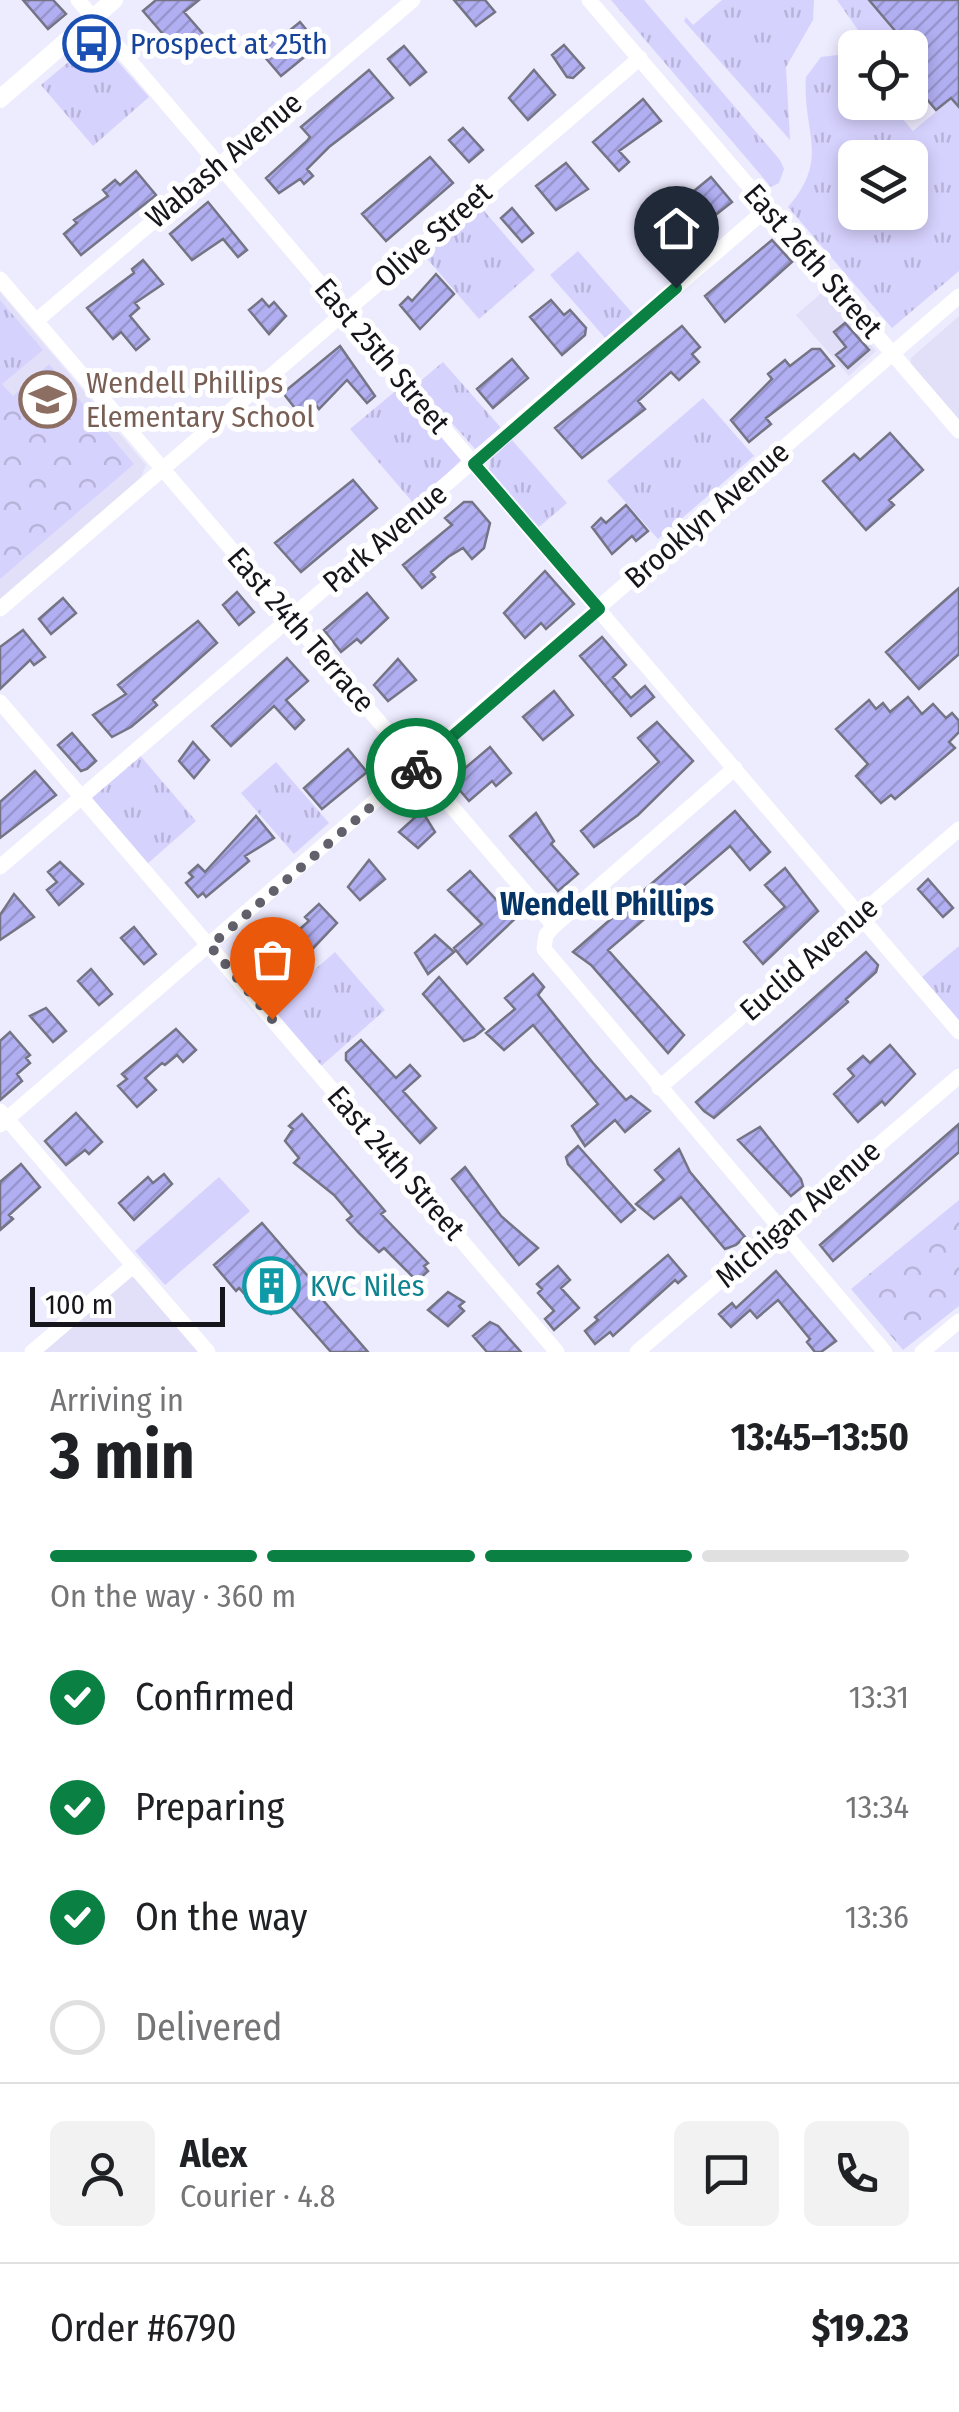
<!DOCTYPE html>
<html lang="en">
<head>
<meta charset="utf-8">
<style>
	:root { --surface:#fff; --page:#f2f2f2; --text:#202124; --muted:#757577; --line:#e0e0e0; --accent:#0b8043 }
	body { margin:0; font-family:"Fira Sans Condensed",sans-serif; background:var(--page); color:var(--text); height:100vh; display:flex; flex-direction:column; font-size:38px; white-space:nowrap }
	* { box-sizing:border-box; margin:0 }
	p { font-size:32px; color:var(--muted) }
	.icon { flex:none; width:55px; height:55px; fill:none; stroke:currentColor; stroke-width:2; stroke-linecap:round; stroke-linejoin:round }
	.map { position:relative; height:1352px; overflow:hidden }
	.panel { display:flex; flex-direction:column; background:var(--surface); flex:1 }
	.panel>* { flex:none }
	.tools { position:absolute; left:838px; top:30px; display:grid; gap:20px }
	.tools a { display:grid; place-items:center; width:90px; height:90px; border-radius:15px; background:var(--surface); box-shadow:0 5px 15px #0003; font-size:50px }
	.scale { position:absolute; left:30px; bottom:25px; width:195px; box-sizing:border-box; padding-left:10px; border:5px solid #16151c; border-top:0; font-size:28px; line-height:35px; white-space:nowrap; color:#16151c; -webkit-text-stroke:8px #fff; paint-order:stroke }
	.pin { position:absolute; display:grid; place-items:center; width:85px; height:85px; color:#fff; margin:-102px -42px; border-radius:50% 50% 50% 0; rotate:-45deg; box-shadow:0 0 10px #0007 }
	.pin .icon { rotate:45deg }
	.courier { position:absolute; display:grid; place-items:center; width:100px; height:100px; margin:-50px; border:8px solid #0b8043; border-radius:50%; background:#fff; color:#222; box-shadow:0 2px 12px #0007 }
	.headline em { font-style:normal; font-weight:700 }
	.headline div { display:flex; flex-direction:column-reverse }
	.headline { display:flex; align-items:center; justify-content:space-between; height:170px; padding:0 50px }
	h1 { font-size:65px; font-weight:700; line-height:75px }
	.bar { display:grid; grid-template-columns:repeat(4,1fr); gap:15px 10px; align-content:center; height:120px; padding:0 50px }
	.bar i { height:12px; border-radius:8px; background:var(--line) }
	.bar .on { background:var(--accent) }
	.bar p { grid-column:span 4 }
	.line { display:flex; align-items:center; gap:25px; padding:0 50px; border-top:2px solid var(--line) }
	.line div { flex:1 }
	.round { display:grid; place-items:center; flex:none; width:105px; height:105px; border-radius:15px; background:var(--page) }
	ol { padding:0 50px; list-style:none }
	li { display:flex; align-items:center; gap:30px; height:110px }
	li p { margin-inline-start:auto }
	li .icon { padding:10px; border-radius:50%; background:var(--accent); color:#fff; stroke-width:4 }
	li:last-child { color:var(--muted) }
	li i { width:55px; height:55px; border:5px solid var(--line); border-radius:50% }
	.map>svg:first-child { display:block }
	.built { fill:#e2dff9 }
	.grass { fill:url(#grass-tufts); fill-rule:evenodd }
	.forest { fill:url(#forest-crowns) }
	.garden { fill:#d6d2fe }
	.building { fill:url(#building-hatch); stroke:#747485; stroke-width:2.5 }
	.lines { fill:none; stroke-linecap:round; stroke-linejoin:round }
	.minor { stroke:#fff; stroke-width:15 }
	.major { stroke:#fff; stroke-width:18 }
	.done { stroke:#61606b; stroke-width:10; stroke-dasharray:0 18 }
	.route { stroke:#0b8043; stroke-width:12 }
	.labels { text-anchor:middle; stroke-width:10; stroke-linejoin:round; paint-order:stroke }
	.transit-label { font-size:30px; fill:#164399; stroke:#fff; text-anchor:start }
	.street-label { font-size:30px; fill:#16151c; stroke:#fff }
	.education-label { font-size:30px; fill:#785e54; stroke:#fff; text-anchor:start }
	.culture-label { font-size:30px; fill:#0d838f; stroke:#fff; text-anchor:start }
	.neighbourhood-label { font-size:32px; font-weight:bold; fill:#063466; stroke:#fff }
</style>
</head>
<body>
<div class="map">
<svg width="959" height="1352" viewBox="0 0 959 1352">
	<defs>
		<pattern id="grass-tufts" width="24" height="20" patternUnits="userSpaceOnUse" patternTransform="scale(2.5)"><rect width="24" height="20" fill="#d6d2fe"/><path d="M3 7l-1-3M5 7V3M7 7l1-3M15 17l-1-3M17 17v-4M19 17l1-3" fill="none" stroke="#b7b3d9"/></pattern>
		<pattern id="forest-crowns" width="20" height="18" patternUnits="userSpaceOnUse" patternTransform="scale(2.5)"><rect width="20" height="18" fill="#d6d2fe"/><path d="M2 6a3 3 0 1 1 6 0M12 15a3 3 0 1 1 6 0" fill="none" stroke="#b7b3d9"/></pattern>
		<pattern id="building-hatch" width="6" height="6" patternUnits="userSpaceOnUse" patternTransform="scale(2.5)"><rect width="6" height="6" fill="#b1aef1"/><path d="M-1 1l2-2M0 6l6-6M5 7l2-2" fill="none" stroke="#9895ce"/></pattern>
	</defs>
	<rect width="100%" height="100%" fill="#edebfe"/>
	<path class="built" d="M826 289 876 351 849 376 796 315Z
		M0 292 146 465 141 477 0 600Z
		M959 316V420L911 365V358Z
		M129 1272 198 1352H39Z"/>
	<path class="grass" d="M611 0H644L780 160 784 169 779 183 771 187Z
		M722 0H814L813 20 786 67 790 140 684 21 686 17 693 25Z
		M837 0H868L895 32 877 47H870Z
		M97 38 149 97 93 146 41 85Z
		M837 55 855 62V102L889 103 913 131 951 99 959 109V271L892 328 788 207C831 157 802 133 806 77L821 57ZM855 158H910V212H855Z
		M479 205 535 270 479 319 423 254Z
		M578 251 634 315 606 339 550 275Z
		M0 300 43 350 2 384 0 382Z
		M443 362 502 429 476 450 417 384Z
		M399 388 461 460 415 505 350 429Z
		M703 398 754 456 658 539 607 481Z
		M512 440 567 503 539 527 489 469 490 460Z
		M138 753 196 821 146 865 87 796Z
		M276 762 329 823 294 854 241 793Z
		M959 946V1020L922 977Z
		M335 952 385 1010 320 1067 269 1009Z"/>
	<path class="forest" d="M49 364 134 464 0 579V382L13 396Z
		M959 1200V1306L903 1350 851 1289Z"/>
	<path class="garden" d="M219 1177 250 1211 165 1285 135 1251Z"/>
	<path class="building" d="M23 0H53L66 14 48 29Z
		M156 0H199L184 12 210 42 187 62 143 11Z
		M454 0H485L495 12 476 26Z
		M869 0H959V107L951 98 936 110 910 79V48H880L897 33Z
		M300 22 319 45 281 76 257 48 273 35 278 40Z
		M564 45 584 68 573 78 567 77 552 55Z
		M404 46 426 72 410 85 388 59Z
		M369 70 393 98 329 147 307 169 313 176 304 184 300 179 279 193 266 178 307 141 310 137 301 127Z
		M534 70 555 95 528 120 509 98Z
		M643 99 661 121 619 151 629 162 619 171 593 142Z
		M463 128 483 150 469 162 449 140Z
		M430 157 453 183 386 241 362 214Z
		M566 163 588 189 556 210 536 186Z
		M136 171 156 195 81 255 64 234 77 223 74 220 108 196 103 190 115 180 120 185Z
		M711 177 732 202 704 224 683 200Z
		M208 202 247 250 238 257 223 239 192 260 170 234Z
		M512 208 533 233 522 242 501 218Z
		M660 216 686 240 674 251 654 230 652 222Z
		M772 240 792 262 725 322 705 296Z
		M143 260 163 284 135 303 139 308 130 316 149 339 136 350 121 332 113 339 87 308 134 273 132 269Z
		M436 274 454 294 420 329 400 305 408 297 412 301Z
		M262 299 269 307 274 302 286 316 269 334 249 310Z
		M551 300 564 315 570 310 586 328 585 335 562 355 530 317Z
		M845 323 869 350 848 368 836 355 846 347 834 332Z
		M682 326 700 347 692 354 699 362 679 380 671 372 638 401 645 409 582 458 555 428Z
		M340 346 375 396 367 403 347 380 319 409 316 405 302 417 283 393Z
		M812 349H820L834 366 766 418 771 424 749 442 731 420 772 379 768 374 785 360 790 366Z
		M512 359 528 378 493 408 477 389Z
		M890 433 923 470 889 500 894 505 866 530 823 481 854 454 860 460Z
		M353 480 377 508 301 572 275 543Z
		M464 502H472L490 523 484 548 472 559 463 548 448 557 431 572 435 577 422 588 403 565 452 525 445 518Z
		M626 505 648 531 636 541 632 536 612 554 592 527 601 518 606 523Z
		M545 571 574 604 546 629 541 623 525 638 504 613Z
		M959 588V654L919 689 886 652Z
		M237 592 254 612 239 625 223 605Z
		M367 593 388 618 361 643 357 639 341 652 324 630Z
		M63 598 76 613 51 634 39 619Z
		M198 621 217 643 153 700 157 705 131 727 112 737 93 715 126 694 118 685Z
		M23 630 45 657 34 665 30 660 0 689V647Z
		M602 637 626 665 613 677 631 698 645 686 654 697 631 716 580 656Z
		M287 658 308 681 286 700 304 720 295 729 274 706 231 746 212 726Z
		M398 659 416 680 388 701 374 685Z
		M554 691 573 715 543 740 523 717Z
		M908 697 922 714 933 704 946 718 952 713 959 721V732L949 742 955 748 895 799 891 795 881 803 856 776 868 764 836 729 869 700 876 709 883 703 890 712Z
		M657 722 693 761 638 815 594 847 581 831 659 762 638 738Z
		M72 733 96 761 87 769 81 771 58 745Z
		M193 742 209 760 194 778 179 761Z
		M490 747 511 773 496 786 492 781 469 801 451 780Z
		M348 749 367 772 322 809 304 788Z
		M35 771 56 795 0 838V802Z
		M422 811 435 832 418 848 399 832Z
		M735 811 770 852 750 870 730 846 608 950 684 1035 668 1053 591 965 573 952Z
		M536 813 554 841 551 844 578 874 558 891 510 836Z
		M256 816 274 838 245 856 249 861 206 897 203 893 198 897 186 883 193 877 189 873 198 865 205 872Z
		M369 860 385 879 360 900 348 887Z
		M60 862 83 884 59 905 47 890 57 882 48 872Z
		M785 868 818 911 763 964 744 942 785 907 765 885Z
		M470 871 501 905 510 903 520 914 467 964 454 948 482 924 448 890Z
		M928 879 953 908 943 917 918 889Z
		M14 894 34 917 0 940V915Z
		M319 904 337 923 302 960 299 956 294 961 285 951 290 947 286 941 309 921 305 917Z
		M134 927 156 954 144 964 121 938Z
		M435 935 454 952 428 974 415 953Z
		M866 952 878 965 876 972 846 999 848 1002 714 1118 704 1111 696 1102Z
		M261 957 282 977 268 990 251 971Z
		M91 969 112 994 99 1005 78 981Z
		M533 974 544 987 538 995 593 1063 626 1100 631 1096 650 1111 625 1132 615 1120 585 1146 572 1126 598 1104 533 1025 504 1050 486 1033 515 1009 505 998Z
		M439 977 484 1029 474 1037 464 1041 423 994Z
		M46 1008 66 1031 53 1042 30 1016Z
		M176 1029 196 1050 183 1062 177 1055 165 1065 162 1063 145 1078 156 1090 137 1107 118 1086 127 1079 122 1074Z
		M10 1032 30 1055 26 1058 30 1063 17 1074 22 1081 0 1100V1041Z
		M361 1040 396 1078 410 1065 420 1076 403 1091 436 1128 420 1143 346 1060V1053Z
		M890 1045 915 1074 885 1105 882 1101 858 1122 834 1094 854 1076 848 1069 863 1056 870 1063Z
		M76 1113 102 1142 89 1154 85 1150 66 1165 45 1141Z
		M302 1114 385 1211 381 1214 428 1263 424 1266 428 1271 417 1281 384 1248 379 1252 359 1233 347 1220 352 1216 334 1195 294 1163 299 1158 285 1141 293 1129 289 1126Z
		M959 1124V1152L833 1261 820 1245Z
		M760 1127 801 1179 803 1186 791 1196 738 1140Z
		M578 1146 635 1210 621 1222 568 1164 566 1157Z
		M679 1149 690 1172 745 1237 736 1245 725 1249 681 1197 654 1219 636 1204 664 1180 655 1170Z
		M21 1164 40 1187 9 1215 13 1219 0 1230V1182Z
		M465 1167 501 1216 538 1248 519 1265 452 1179Z
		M164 1174 172 1184 134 1220 119 1203 148 1177 153 1183Z
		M262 1223 312 1281 309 1284 368 1352H331L286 1301 271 1314 260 1302 255 1306 239 1288 236 1291 214 1265Z
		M668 1255 686 1276 678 1283 675 1280 613 1336 610 1332 595 1344 585 1331 598 1320 595 1317Z
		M558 1266 570 1280 561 1288 579 1308 554 1330 545 1319 554 1311 538 1293 542 1289 537 1284Z
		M776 1271 836 1341 821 1352H815L807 1342 810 1339 778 1300 757 1318 750 1310 731 1327 719 1314 732 1303 736 1308Z
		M448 1292 464 1302 459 1306 464 1311 448 1326 428 1310Z
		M490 1322 498 1326 521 1352H487L473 1336Z"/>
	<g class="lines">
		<path class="minor" d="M78 0 959 1032
			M589 0 959 431
			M0 279 554 926
			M36 321 413 0
			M0 609 640 58
			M0 702 557 1352
			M735 768 554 926 546 935 544 949 885 1352
			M0 867 768 208
			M659 1088 959 829
			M0 1111 208 1352
			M0 1125 959 296
			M32 1352 134 1265
			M637 1352 959 1076
			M922 1352 959 1321"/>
		<path class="major" d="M0 99 114 0"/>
	</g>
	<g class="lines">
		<path class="done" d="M272 1019 210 946 416 768"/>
		<path class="route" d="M416 768 599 609 474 464 676 288"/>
	</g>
	<defs>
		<symbol id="bus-ring" viewBox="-11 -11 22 22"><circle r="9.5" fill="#fff" stroke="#1a4fb4" stroke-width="1.5"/><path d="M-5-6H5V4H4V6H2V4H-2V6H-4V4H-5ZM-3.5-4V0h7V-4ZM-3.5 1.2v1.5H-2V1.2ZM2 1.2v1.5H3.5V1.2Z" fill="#1a4fb4"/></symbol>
		<symbol id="school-ring" viewBox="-11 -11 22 22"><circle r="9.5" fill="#fff" stroke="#8d6e63" stroke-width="1.5"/><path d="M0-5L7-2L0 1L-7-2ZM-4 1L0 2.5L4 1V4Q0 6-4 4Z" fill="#8d6e63"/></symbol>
		<symbol id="building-ring" viewBox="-11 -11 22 22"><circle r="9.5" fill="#fff" stroke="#0f9aa8" stroke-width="1.5"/><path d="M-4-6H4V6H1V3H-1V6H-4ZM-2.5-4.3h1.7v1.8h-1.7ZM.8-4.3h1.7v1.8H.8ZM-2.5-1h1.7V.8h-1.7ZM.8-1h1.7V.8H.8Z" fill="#0f9aa8"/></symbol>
	</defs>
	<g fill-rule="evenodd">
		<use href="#bus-ring" x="60" y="12" width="63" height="63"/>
		<use href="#school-ring" x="16" y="368" width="63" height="63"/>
		<use href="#building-ring" x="240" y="1254" width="63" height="63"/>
	</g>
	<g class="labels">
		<g class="transit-label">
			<text x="130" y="54">Prospect at 25th</text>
		</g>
		<g class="street-label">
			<text transform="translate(224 160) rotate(-40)" y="10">Wabash Avenue</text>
			<text transform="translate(433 235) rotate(-41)" y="10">Olive Street</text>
			<text transform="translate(813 261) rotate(49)" y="10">East 26th Street</text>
			<text transform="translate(382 356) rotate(50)" y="10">East 25th Street</text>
			<text transform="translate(707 515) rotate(-41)" y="10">Brooklyn Avenue</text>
			<text transform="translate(385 538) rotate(-40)" y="10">Park Avenue</text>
			<text transform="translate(301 630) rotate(49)" y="10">East 24th Terrace</text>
			<text transform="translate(809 959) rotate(-41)" y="10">Euclid Avenue</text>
			<text transform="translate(396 1163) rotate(49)" y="10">East 24th Street</text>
			<text transform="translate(798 1214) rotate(-41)" y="10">Michigan Avenue</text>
		</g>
		<g class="education-label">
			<text x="86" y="393">Wendell Phillips<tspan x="86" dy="34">Elementary School</tspan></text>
		</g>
		<g class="culture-label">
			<text x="310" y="1296">KVC Niles</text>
		</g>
		<g class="neighbourhood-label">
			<text x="607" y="915">Wendell Phillips</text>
		</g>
	</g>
</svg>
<div class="tools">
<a><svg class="icon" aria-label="locate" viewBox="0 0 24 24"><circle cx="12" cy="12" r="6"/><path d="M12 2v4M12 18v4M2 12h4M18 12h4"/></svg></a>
<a><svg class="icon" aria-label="layers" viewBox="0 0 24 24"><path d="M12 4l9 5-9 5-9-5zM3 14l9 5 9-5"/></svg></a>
</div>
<div class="scale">100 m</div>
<div class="pin" style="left:272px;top:1019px;background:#ea580c"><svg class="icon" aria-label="bag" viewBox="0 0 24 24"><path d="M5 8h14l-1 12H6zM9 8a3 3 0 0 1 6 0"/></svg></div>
<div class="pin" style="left:676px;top:288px;background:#1f2937"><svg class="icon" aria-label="home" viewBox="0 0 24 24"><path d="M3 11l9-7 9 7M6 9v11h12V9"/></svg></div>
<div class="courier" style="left:416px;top:768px"><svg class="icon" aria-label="bike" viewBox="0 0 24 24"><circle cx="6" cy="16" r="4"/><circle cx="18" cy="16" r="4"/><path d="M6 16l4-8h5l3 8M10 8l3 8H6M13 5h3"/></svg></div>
</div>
<section class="panel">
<div class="headline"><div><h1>3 min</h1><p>Arriving in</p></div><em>13:45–13:50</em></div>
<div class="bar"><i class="on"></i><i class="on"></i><i class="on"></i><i></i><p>On the way · 360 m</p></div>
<ol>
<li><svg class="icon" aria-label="check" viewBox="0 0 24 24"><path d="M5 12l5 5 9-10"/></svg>Confirmed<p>13:31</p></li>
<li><svg class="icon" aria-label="check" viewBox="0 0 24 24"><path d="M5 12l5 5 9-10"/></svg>Preparing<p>13:34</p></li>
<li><svg class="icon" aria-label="check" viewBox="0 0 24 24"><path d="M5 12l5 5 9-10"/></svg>On the way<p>13:36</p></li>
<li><i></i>Delivered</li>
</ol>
<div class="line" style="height:180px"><a class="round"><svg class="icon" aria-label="person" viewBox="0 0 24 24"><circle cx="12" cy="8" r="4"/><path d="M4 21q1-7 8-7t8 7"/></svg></a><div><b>Alex</b><p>Courier · 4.8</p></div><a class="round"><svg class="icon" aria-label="chat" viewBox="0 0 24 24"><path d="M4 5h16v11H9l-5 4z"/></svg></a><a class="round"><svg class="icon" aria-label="phone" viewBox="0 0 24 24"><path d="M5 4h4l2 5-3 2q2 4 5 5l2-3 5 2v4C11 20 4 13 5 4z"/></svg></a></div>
<div class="line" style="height:130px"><div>Order #6790</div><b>$19.23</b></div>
</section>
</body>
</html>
